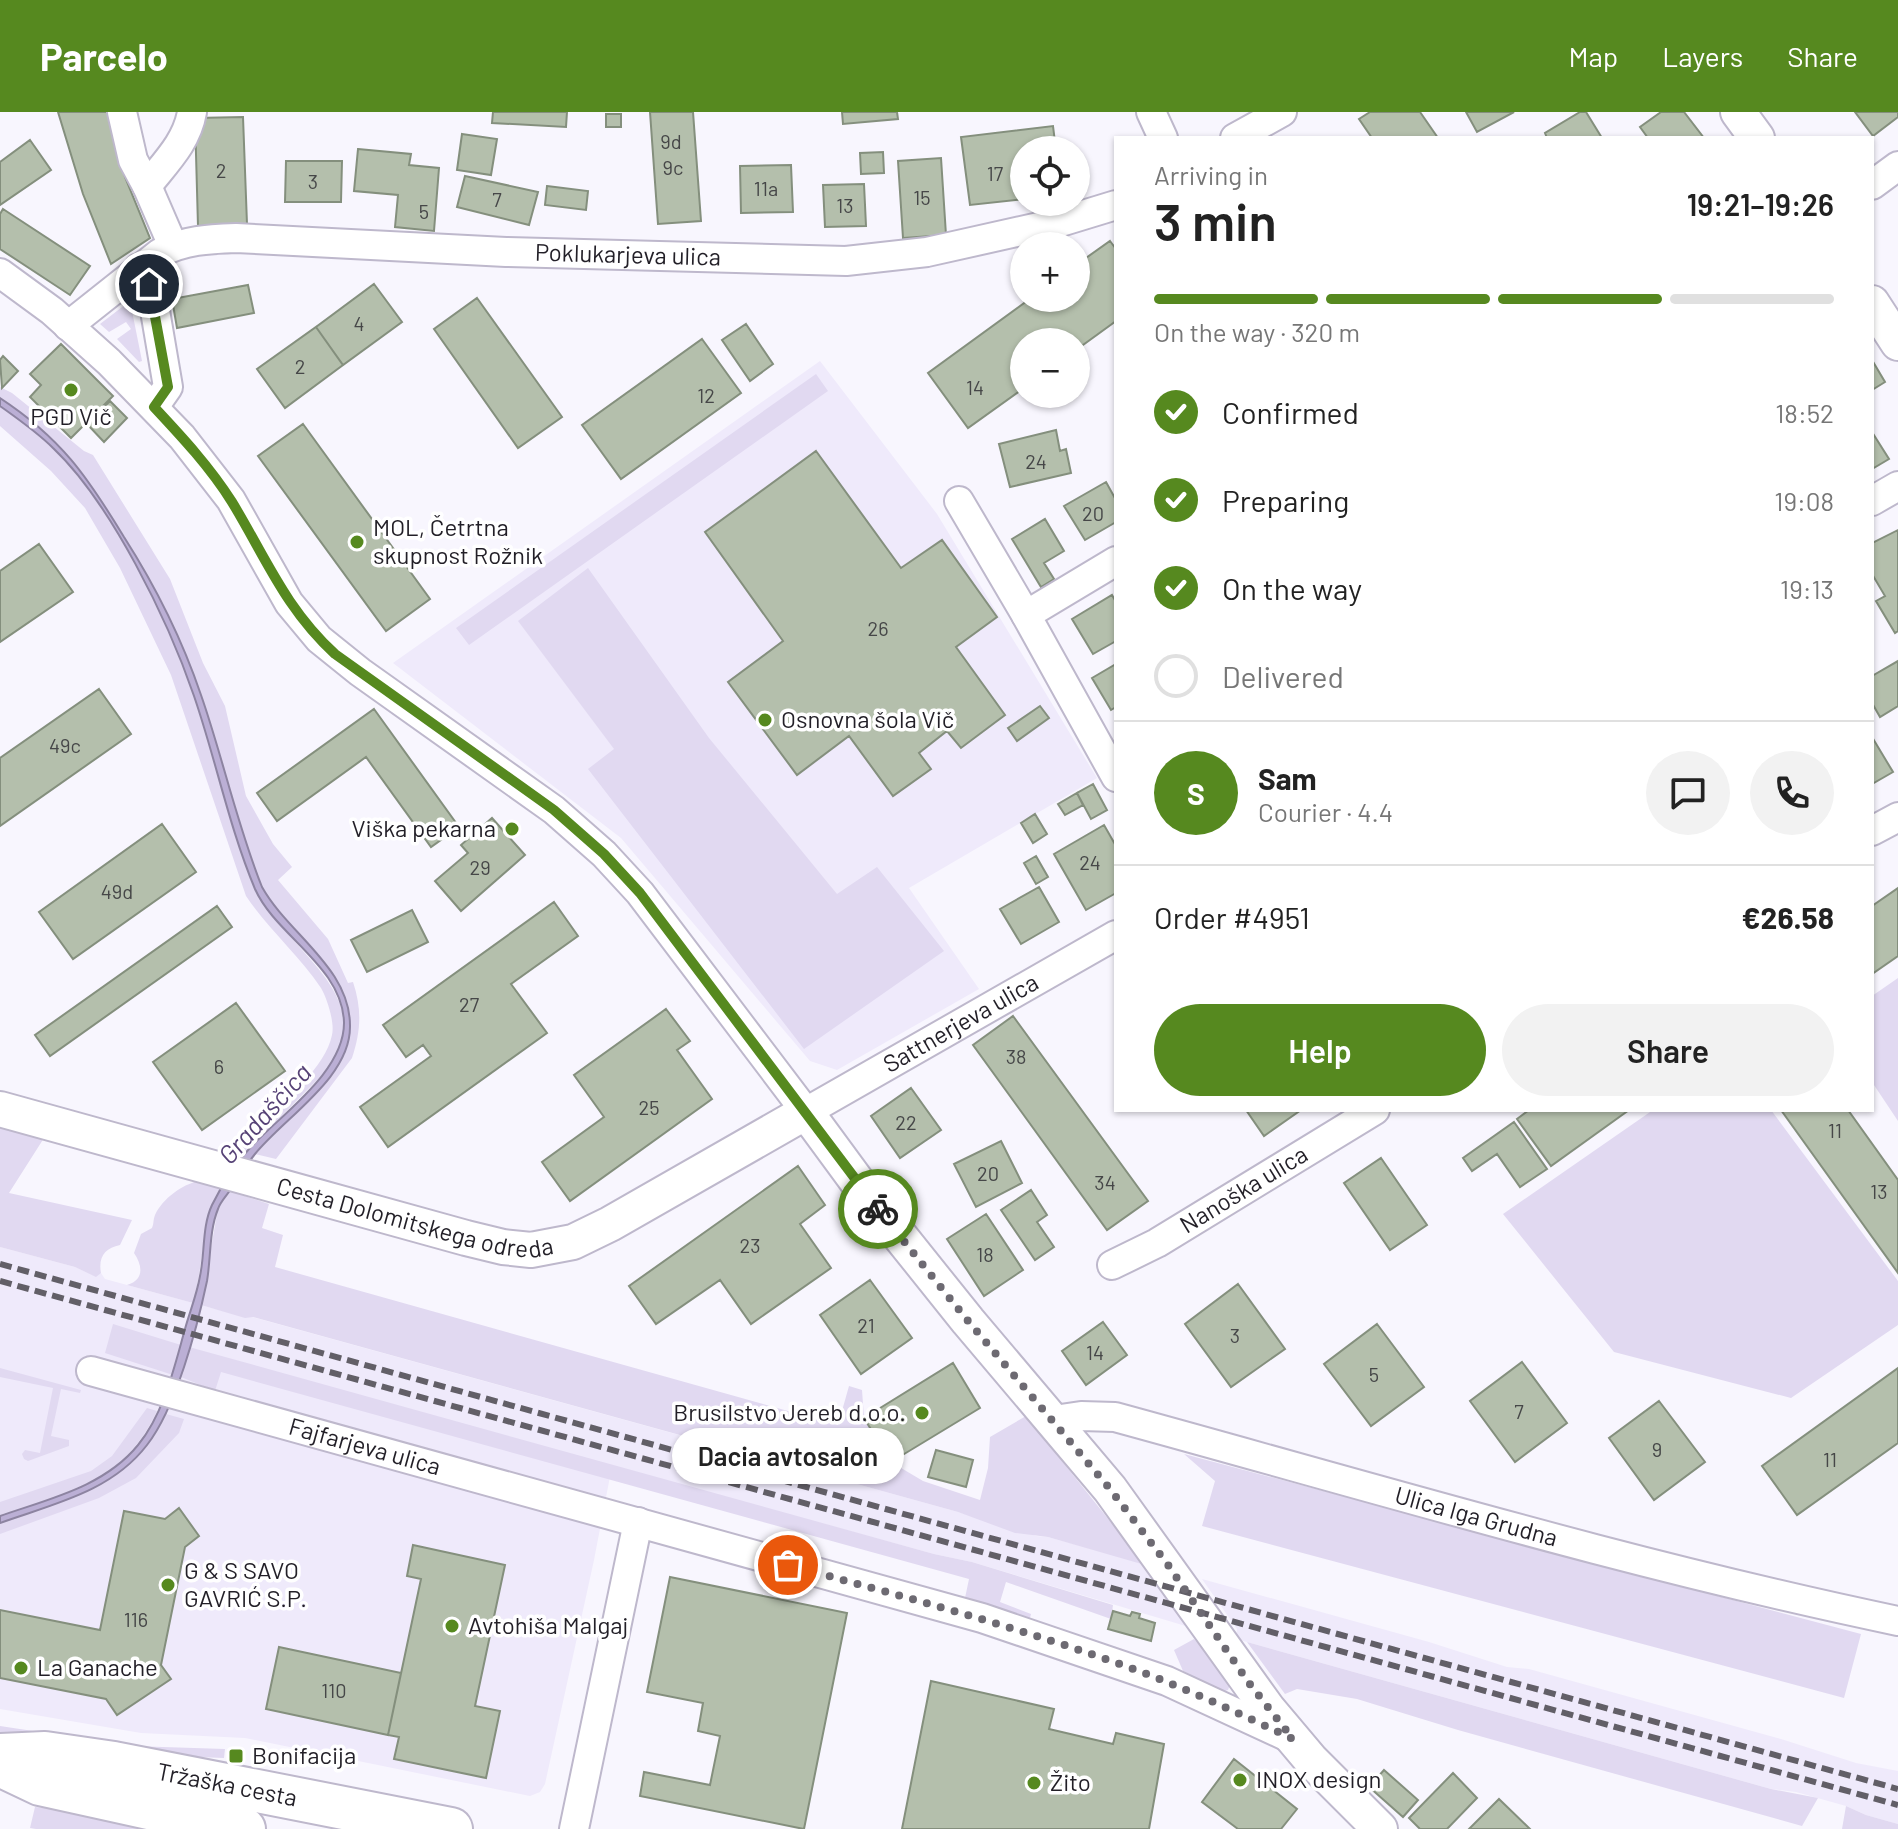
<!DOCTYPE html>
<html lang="en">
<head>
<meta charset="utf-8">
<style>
	:root { --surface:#fff; --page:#f2f2f2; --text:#222; --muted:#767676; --line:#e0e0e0; --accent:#56891f }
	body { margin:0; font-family:Barlow,sans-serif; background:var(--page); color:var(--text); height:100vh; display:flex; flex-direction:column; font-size:30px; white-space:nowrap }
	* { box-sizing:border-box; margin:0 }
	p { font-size:26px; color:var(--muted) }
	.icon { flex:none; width:44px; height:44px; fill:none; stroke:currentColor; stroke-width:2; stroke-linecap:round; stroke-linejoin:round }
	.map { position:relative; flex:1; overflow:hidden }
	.drawer { position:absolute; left:1114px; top:24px; width:760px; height:976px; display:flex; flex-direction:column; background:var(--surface); border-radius:0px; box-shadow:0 2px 6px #0004 }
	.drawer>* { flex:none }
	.buttons { position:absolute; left:1010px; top:24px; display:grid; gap:16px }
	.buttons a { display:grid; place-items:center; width:80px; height:80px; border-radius:50%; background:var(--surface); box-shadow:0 2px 6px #0004; font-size:40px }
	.pin { position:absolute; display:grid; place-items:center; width:68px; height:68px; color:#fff; margin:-34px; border:4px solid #fff; border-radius:50%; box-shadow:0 2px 8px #0007 }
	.courier { position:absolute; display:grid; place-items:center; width:80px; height:80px; margin:-40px; border:6px solid #56891f; border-radius:50%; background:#fff; color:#222; box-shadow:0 2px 10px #0007 }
	.bubble { position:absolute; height:56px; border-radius:28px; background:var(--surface); box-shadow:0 2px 6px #0004; font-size:26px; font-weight:600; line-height:56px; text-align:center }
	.headline em { font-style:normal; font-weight:600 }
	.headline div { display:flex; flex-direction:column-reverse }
	.headline { display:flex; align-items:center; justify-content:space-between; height:136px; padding:0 40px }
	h1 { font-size:52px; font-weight:600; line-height:60px }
	.bar { display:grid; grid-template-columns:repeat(4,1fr); gap:12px 8px; align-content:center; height:96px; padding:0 40px }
	.bar i { height:10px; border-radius:6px; background:var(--line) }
	.bar .on { background:var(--accent) }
	.bar p { grid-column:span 4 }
	.line { display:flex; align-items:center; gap:20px; padding:0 40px; border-top:2px solid var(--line) }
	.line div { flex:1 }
	.round { display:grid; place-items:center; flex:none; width:84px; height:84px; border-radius:42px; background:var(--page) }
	ol { padding:0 40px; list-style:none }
	li { display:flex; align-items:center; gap:24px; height:88px }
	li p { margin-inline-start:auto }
	li .icon { padding:8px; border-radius:50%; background:var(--accent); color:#fff; stroke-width:4 }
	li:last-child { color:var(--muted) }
	li i { width:44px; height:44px; border:4px solid var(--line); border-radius:50% }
	.action { display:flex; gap:16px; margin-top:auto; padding:16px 40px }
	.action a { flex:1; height:92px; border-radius:48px; background:var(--accent); color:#fff; font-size:32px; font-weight:600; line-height:92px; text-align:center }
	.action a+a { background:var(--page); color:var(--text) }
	header { display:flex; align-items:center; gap:48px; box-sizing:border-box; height:112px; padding:0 40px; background:var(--accent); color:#fff }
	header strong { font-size:38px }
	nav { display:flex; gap:44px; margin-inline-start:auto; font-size:28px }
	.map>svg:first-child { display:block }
	.built { fill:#efeafb }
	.green { fill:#e1d9f1 }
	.water { fill:#bbafd5; stroke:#8d84a1; stroke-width:2 }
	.building { fill:#b4bfac; stroke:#848f7d; stroke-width:2 }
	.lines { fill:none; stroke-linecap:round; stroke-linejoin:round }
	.minor-casing { stroke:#beb8cc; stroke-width:32 }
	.tertiary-casing { stroke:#beb8cc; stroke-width:38 }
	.primary-casing { stroke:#beb8cc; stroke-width:46 }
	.minor { stroke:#fff; stroke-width:28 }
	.tertiary { stroke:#fff; stroke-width:34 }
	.primary { stroke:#fff; stroke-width:42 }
	.rail { stroke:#625f67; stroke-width:6; stroke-dasharray:12 6; stroke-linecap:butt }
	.done { stroke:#6d6a72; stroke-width:8; stroke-dasharray:0 14.4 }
	.route { stroke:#56891f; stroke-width:10 }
	.poi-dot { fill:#56891f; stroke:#fff; stroke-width:3 }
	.labels { text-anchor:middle; stroke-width:7; stroke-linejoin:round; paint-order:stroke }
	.number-label { font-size:20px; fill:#464748 }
	.street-label { font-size:24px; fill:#221f27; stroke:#fff }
	.poi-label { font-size:24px; fill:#221f27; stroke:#fff; text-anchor:start }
	.water-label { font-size:26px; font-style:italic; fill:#564276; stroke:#fff }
</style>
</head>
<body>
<header>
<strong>Parcelo</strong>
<nav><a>Map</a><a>Layers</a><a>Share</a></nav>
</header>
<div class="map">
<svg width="1898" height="1717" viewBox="0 0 1898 1717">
	<rect width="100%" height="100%" fill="#f8f6fe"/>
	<path class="built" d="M820 249 937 402 1097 666 909 776 979 877 837 958 810 949 621 726 393 551Z
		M0 1135 75 1155 95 1164 101 1161 105 1167 127 1173 245 1205H252L958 1400 1036 1424 1048 1425 1121 1445 1145 1453 1189 1515 972 1450 934 1442 612 1354 594 1448 545 1672 540 1680 530 1684 245 1626 141 1621 0 1597Z
		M1202 1467 1429 1530 1507 1555 1529 1557 1781 1627 1856 1651 1898 1659V1712L1866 1703 1846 1694 1796 1680 1771 1677 1236 1527 1237 1517Z"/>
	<path class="green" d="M130 189 142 249 139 250 117 227 131 217 126 210 109 220 100 212Z
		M816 262 828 279 469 533 456 516Z
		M0 275 12 281 84 339 93 343 170 467 203 551 225 594 246 684 273 732 292 755 278 768 328 827 348 871 353 870C362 897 361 919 352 946L276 1047 255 1042 329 967 345 942 346 886 342 877 323 850 270 789 262 775C237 713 223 646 201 583 182 527 156 475 124 425 87 364 61 326 0 286Z
		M0 294C20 308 40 322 57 340 114 400 170 509 195 587 209 630 221 673 235 715 241 734 245 755 253 773 279 835 390 886 323 962L246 1040 226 1034C258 1011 324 964 332 923 335 911 327 886 321 876 299 843 268 817 246 784L171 563 120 456 85 396 51 359 0 314Z
		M588 456 709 626 837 782 877 755 944 839 804 937 588 657 614 637 518 509Z
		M1898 866V1009L1872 970V884Z
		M1653 998H1771L1898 1169V1213L1791 1286 1614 1240 1503 1102Z
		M0 1013 44 1026 9 1081 132 1108 120 1133C105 1136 98 1145 101 1161L96 1165 75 1155 0 1135Z
		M198 1069 223 1076C201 1110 204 1153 193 1191L127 1173C144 1168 143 1154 134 1141L141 1122 152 1116C154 1112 153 1107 155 1103 163 1086 182 1073 198 1069Z
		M230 1079 269 1092 262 1116 283 1123 275 1155 838 1313 849 1274 862 1278 864 1306 891 1350 923 1369 980 1388 988 1356 990 1325 1026 1304 1145 1453 1048 1425 1015 1421 958 1400 253 1205 245 1206 201 1193 218 1096Z
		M113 1212 181 1233 173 1263 105 1241Z
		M189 1235 934 1442 972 1450 1113 1493 1111 1507 1006 1470 1000 1490 1031 1502 1030 1506 965 1486 969 1467 221 1260 215 1279 181 1265Z
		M0 1256 81 1278 80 1281 61 1277 51 1324 69 1328V1334L28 1349 24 1347 22 1342 25 1338 40 1341 53 1276 0 1265Z
		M147 1296 157 1299C125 1369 67 1381 0 1404V1390L91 1359 112 1344Z
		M166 1302 184 1307 179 1321 136 1366 99 1386 0 1422V1411C73 1385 126 1375 166 1302Z
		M1184 1342 1861 1522 1844 1586 1202 1414 1215 1369Z
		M1194 1527 1215 1548 1230 1573 1228 1578 1222 1580 1183 1559 1174 1538Z
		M1247 1530 1771 1677 1818 1686 1802 1714 1458 1618 1357 1587 1297 1577 1285 1582Z
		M0 1614 132 1634 225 1637 224 1646 142 1643 0 1620Z
		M1846 1694 1866 1703 1898 1712V1717H1842Z
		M35 1695 98 1701 168 1717H36L30 1716Z"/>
	<path class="water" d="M0 286C61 326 87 364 124 425 156 475 182 527 201 583 223 646 237 713 262 775 288 822 351 856 350 915 350 966 285 1005 255 1042 246 1053 239 1066 231 1077 227 1083 220 1090 218 1097 209 1119 211 1146 207 1169 197 1216 176 1296 147 1333 111 1380 53 1392 0 1411V1404C48 1387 104 1375 138 1333 164 1301 174 1256 185 1217 190 1199 197 1182 200 1164 205 1141 202 1114 212 1093 221 1075 235 1052 249 1037 280 1003 345 960 344 910 342 854 276 824 255 777 229 715 216 648 194 584 168 508 111 391 53 336 37 320 18 307 0 294Z"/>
	<path class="building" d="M58 0H108L125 65 150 126 111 152 83 82Z
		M493 0H567L566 15 492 11Z
		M650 0H693L701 109 658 112Z
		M842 0H897L898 7 843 12Z
		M1370 0H1420L1438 26H1372L1359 7Z
		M1466 0H1514L1477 20Z
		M1580 0H1586L1602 26H1547L1545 21Z
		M1661 0H1684L1704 26H1648L1640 15Z
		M1855 0H1898V5L1873 24Z
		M606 2H621V15H606Z
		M243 5 247 112 198 114 195 6Z
		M1053 14 1056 38H1024V87L970 93 961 25Z
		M462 22 497 27 491 63 457 58Z
		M30 28 51 58 0 93V50Z
		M358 37 411 42 409 53 439 56 434 119 395 115 398 83 354 79Z
		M883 40 884 61 861 62 860 41Z
		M941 46 946 123 903 126 898 49Z
		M286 49H342L341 90H285Z
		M791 53 793 100 741 101 740 54Z
		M465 64 538 80 529 113 457 95Z
		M864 72 866 114 825 115 823 73Z
		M547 74 588 79 586 98 545 93Z
		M3 97 90 154 70 183 0 137V102Z
		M1110 129 1116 137V209L1076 238V230H1024V276L968 316 928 261 1031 186H1076V153Z
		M374 172 402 210 343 253 316 215Z
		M248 173 254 201 177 216 172 187Z
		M477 186 562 305 518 336 434 217Z
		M746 212 773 252 750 269 722 228Z
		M316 215 343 253 285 296 257 257Z
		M702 227 741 281 621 367 582 313Z
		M61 232 113 284 71 326 30 285 41 273 30 262Z
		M3 244 18 259 2 276 0 248Z
		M1872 248 1885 270 1872 278Z
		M110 289 127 306 104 330 87 312Z
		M303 312 430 487 386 519 258 344Z
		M1056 318 1060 339 1066 337 1071 361 1010 375 999 332Z
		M1872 320 1889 347 1872 357Z
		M816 339 901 456 942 428 997 505 956 535 1005 603 961 636 947 619 919 641 931 657 893 684 849 624 797 663 728 570 783 529 705 420Z
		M1106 370 1116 388V410L1085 428 1064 394Z
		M1045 407 1064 439 1044 451 1054 467 1041 475 1012 427Z
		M1898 418V519L1895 521 1876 489 1885 484 1872 462V431Z
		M39 432 73 480 0 530V459Z
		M1112 483 1116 490V529L1093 542 1072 507Z
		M1898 549V594L1880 605 1872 591V564Z
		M1116 552V595L1111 598 1092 566Z
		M99 577 131 622 0 714V646Z
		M1040 594 1049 606 1017 629 1008 616Z
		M374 597 459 715 431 735 366 645 277 709 257 681Z
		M1872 625 1893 660 1872 672Z
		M1093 672 1107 698 1091 707 1077 681Z
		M1077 681 1083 693 1065 703 1058 692Z
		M1035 702 1047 722 1033 731 1021 711Z
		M492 706 525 743 461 799 435 769 468 741 461 733Z
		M162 712 196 760 73 847 39 800Z
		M1104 713 1116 734V781L1086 798 1054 742Z
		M1036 744 1048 765 1036 772 1024 751Z
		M1039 775 1059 810 1021 832 1000 797Z
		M1898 776V844L1872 862V794Z
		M554 790 578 824 511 872 547 921 388 1035 360 995 431 944 423 933 406 945 383 913Z
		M217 794 232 815 50 944 35 923Z
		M412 798 428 830 367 860 351 828Z
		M236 891 285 959 202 1018 153 950Z
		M666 897 690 929 677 938 712 987 570 1089 542 1050 604 1005 574 963Z
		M1013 904 1148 1089 1107 1118 973 933Z
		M911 976 941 1018 900 1046 871 1004Z
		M1246 998H1301L1264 1024Z
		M1529 998H1629L1551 1054 1517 1007Z
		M1781 998H1848L1898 1068V1161Z
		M1514 1010 1547 1057 1520 1075 1497 1042 1472 1059 1463 1046Z
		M1001 1029 1022 1071 976 1095 954 1052Z
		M1381 1046 1427 1113 1390 1138 1344 1071Z
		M798 1054 825 1093 800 1112 831 1156 751 1212 720 1168 656 1212 629 1174Z
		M1031 1078 1047 1103 1037 1110 1054 1135 1035 1148 1001 1098Z
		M986 1102 1023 1158 984 1184 947 1127Z
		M870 1168 912 1226 861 1262 820 1203Z
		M1238 1172 1285 1237 1231 1275 1185 1212Z
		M1103 1210 1127 1243 1086 1273 1062 1239Z
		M1377 1212 1424 1275 1371 1314 1324 1252Z
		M1522 1250 1567 1311 1515 1350 1470 1289Z
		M953 1251 980 1296 891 1350 864 1306Z
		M1898 1256V1331L1797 1403 1762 1354Z
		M1659 1289 1705 1350 1654 1388 1609 1326Z
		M936 1338 973 1348 966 1375 928 1365Z
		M179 1396 199 1424 185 1435 161 1553 171 1567 117 1603 106 1587 0 1566V1498L100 1518 124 1399 165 1407Z
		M413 1433 505 1453 475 1594 500 1599 486 1666 394 1647 399 1625 388 1623 421 1467 407 1464Z
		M670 1465 847 1501 804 1717 640 1684 644 1660 710 1673 720 1624 698 1619 703 1591 647 1580Z
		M1113 1499 1130 1504 1132 1500 1140 1502 1139 1506 1155 1511 1151 1529 1108 1517Z
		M279 1535 401 1561 388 1623 266 1597Z
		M931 1569 1054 1597 1049 1617 1113 1632 1116 1621 1164 1632 1149 1717H902Z
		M1234 1647 1297 1697 1281 1717H1238L1202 1690Z
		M1384 1658 1418 1688 1403 1705 1369 1675Z
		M1453 1661 1477 1686 1447 1717H1420L1409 1706Z
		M1499 1687 1530 1717H1469Z"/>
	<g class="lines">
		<defs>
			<g id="minor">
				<path d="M122 0 133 48 147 74 173 134"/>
				<path d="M1151 0 1163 26"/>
				<path d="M1235 26 1282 0"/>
				<path d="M1872 73 1898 54"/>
				<path d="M147 74C165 51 187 30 192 0"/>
				<path d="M139 156 152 181 168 275 154 295"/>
				<path id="s1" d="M0 161 52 199 109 250 182 325 231 388 289 491 319 527 360 560 554 698 604 742 640 781 806 1000 1116 823"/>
				<path id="s2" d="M68 214 160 141C184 128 209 127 236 126L506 140 846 149 927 140 1057 111 1116 93"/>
				<path d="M959 389 1026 503"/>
				<path d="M1872 389 1898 374"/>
				<path d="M1116 449 1026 503 1116 665"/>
				<path d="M1872 719 1898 705"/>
				<path id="s3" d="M1112 1153 1157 1131 1375 998"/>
				<path id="s4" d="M91 1259 982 1506 1167 1569 1288 1625"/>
				<path id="s5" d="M1054 1308 1081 1304 1115 1305C1375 1376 1634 1454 1898 1509"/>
				<path d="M574 1717 638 1410"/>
			</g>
			<g id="tertiary">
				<path d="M1738 0 1757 26"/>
				<path d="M1872 191 1898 231"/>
				<path id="s6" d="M0 997 466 1126 503 1135 531 1138 573 1130 610 1112 806 1000 867 1083 968 1209 1110 1377 1268 1597 1311 1648 1380 1717"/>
			</g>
			<g id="primary">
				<path id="s7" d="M0 1643 45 1641 114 1651 451 1717"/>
				<path d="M0 1653 40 1672 244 1717"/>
			</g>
		</defs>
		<use href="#minor" class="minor-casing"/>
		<use href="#tertiary" class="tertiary-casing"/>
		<use href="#primary" class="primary-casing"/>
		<use href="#minor" class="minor"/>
		<use href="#tertiary" class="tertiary"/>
		<use href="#primary" class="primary"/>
		<path class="rail" d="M0 1152 1898 1677
			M0 1169 1898 1693"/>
	</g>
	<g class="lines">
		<path class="done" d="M788 1453C898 1483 1007 1512 1114 1550 1175 1571 1234 1599 1293 1627L1249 1571 1168 1453 1110 1377 968 1209 878 1097"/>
		<path class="route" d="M149 172 168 275 154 295C182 325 210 355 232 390 266 446 285 496 335 542L554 698 604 742 640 781 878 1097"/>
	</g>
	<g class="poi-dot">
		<circle cx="71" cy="278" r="8"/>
		<circle cx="357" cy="430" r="8"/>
		<circle cx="765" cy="608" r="8"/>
		<circle cx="512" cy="717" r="8"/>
		<circle cx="922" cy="1301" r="8"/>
		<circle cx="168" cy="1473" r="8"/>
		<circle cx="452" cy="1514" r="8"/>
		<circle cx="21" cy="1556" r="8"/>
		<rect x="228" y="1636" width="16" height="16" rx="4"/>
		<circle cx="1240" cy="1668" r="8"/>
		<circle cx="1034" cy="1671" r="8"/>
	</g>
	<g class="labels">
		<g class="number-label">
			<text x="671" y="37">9d</text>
			<text x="673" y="63">9c</text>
			<text x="221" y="66">2</text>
			<text x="995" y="69">17</text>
			<text x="313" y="77">3</text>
			<text x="766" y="84">11a</text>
			<text x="922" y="93">15</text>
			<text x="497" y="95">7</text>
			<text x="845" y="101">13</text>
			<text x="424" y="107">5</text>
			<text x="359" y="219">4</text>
			<text x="300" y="262">2</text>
			<text x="975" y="283">14</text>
			<text x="706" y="291">12</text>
			<text x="1036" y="357">24</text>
			<text x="1093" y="409">20</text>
			<text x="878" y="524">26</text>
			<text x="65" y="641">49c</text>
			<text x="1090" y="758">24</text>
			<text x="480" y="763">29</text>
			<text x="117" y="787">49d</text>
			<text x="469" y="900">27</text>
			<text x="1016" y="952">38</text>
			<text x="219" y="962">6</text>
			<text x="649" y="1003">25</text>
			<text x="906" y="1018">22</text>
			<text x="1835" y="1026">11</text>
			<text x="988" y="1069">20</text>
			<text x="1105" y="1078">34</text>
			<text x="1879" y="1087">13</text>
			<text x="750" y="1141">23</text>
			<text x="985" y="1150">18</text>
			<text x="866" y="1221">21</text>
			<text x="1235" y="1231">3</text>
			<text x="1095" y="1248">14</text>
			<text x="1374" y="1270">5</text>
			<text x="1519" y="1307">7</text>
			<text x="1657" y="1345">9</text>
			<text x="1830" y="1355">11</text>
			<text x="136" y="1515">116</text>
			<text x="334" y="1586">110</text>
		</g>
		<g class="street-label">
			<text dy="8" stroke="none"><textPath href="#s2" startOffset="588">Poklukarjeva ulica</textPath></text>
			<text dy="8" stroke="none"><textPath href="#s1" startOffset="1354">Sattnerjeva ulica</textPath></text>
			<text dy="8" stroke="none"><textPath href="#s3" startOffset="152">Nanoška ulica</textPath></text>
			<text dy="8" stroke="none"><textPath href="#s6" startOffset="430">Cesta Dolomitskega odreda</textPath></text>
			<text dy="8" stroke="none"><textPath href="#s4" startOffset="284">Fajfarjeva ulica</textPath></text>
			<text dy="8" stroke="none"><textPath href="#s5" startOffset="436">Ulica Iga Grudna</textPath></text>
			<text dy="8" stroke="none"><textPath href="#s7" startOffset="230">Tržaška cesta</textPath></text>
		</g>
		<g class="poi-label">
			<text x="71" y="313" text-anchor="middle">PGD Vič</text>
			<text x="373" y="424">MOL, Četrtna<tspan x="373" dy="28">skupnost Rožnik</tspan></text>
			<text x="781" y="616">Osnovna šola Vič</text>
			<text x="496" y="725" text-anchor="end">Viška pekarna</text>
			<text x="906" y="1309" text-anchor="end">Brusilstvo Jereb d.o.o.</text>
			<text x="184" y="1467">G &amp; S SAVO<tspan x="184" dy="28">GAVRIĆ S.P.</tspan></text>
			<text x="468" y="1522">Avtohiša Malgaj</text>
			<text x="37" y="1564">La Ganache</text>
			<text x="252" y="1652">Bonifacija</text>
			<text x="1256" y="1676">INOX design</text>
			<text x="1050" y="1679">Žito</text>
		</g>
		<g class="water-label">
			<text transform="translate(265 1002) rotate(-48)" y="9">Gradaščica</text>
		</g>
	</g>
</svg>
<div class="buttons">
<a><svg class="icon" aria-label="locate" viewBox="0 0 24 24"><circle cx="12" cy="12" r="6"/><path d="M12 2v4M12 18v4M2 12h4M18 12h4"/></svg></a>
<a>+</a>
<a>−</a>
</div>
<div class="pin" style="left:788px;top:1453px;background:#ea580c"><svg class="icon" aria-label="bag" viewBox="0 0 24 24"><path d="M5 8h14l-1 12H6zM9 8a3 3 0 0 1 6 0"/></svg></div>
<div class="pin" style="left:149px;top:172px;background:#1f2937"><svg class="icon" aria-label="home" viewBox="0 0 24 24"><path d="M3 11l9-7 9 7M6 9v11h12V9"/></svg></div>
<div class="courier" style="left:878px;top:1097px"><svg class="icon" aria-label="bike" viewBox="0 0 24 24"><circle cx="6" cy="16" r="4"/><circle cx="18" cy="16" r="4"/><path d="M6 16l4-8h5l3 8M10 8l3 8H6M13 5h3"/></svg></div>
<div class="bubble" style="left:672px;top:1316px;width:232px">Dacia avtosalon</div>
<section class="drawer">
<div class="headline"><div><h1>3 min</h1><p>Arriving in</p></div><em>19:21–19:26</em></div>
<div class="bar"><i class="on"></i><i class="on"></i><i class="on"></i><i></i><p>On the way · 320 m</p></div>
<ol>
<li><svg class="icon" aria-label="check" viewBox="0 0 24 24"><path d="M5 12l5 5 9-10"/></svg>Confirmed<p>18:52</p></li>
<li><svg class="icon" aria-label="check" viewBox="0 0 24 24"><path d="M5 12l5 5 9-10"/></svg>Preparing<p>19:08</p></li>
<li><svg class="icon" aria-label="check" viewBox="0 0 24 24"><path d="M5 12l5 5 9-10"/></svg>On the way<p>19:13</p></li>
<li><i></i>Delivered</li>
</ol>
<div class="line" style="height:144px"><b class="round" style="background:var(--accent);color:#fff">S</b><div><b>Sam</b><p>Courier · 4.4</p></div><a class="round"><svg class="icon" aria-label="chat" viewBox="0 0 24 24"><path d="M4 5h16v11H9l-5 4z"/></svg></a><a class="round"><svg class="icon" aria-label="phone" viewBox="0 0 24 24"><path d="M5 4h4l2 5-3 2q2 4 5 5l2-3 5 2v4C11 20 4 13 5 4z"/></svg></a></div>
<div class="line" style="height:104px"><div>Order #4951</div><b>€26.58</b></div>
<div class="action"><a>Help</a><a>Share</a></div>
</section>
</div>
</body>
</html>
